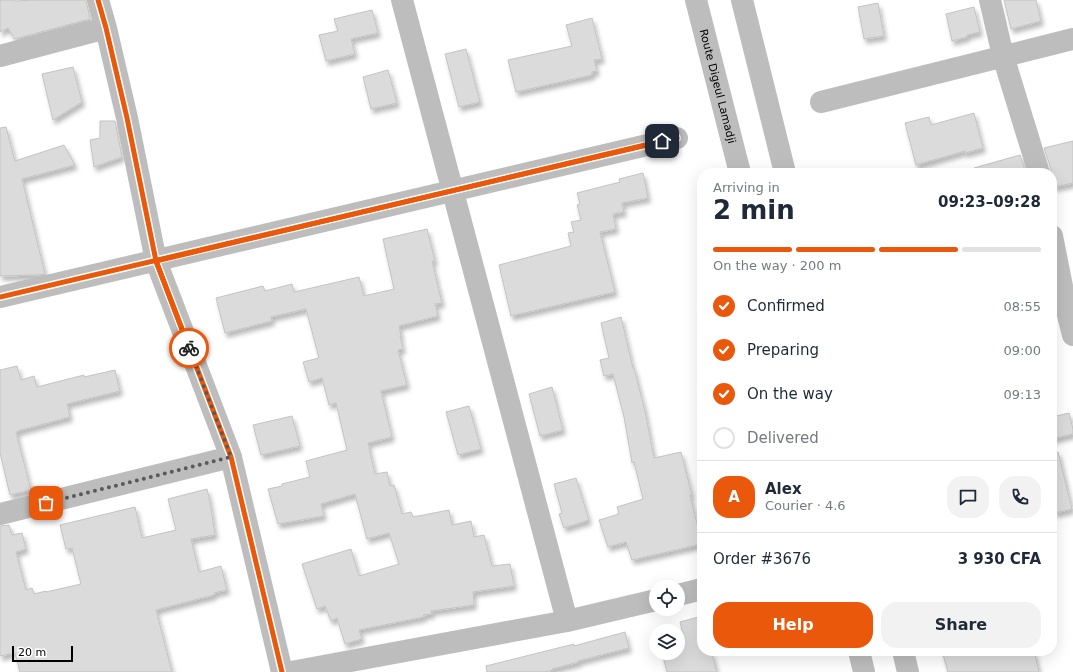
<!DOCTYPE html>
<html lang="en">
<head>
<meta charset="utf-8">
<style>
	:root { --surface:#fff; --page:#f2f2f3; --text:#1f2937; --muted:#747a83; --line:#e0e1e3; --accent:#ea580c }
	body { margin:0; font-family:"DejaVu Sans",sans-serif; background:var(--page); color:var(--text); height:100vh; display:flex; flex-direction:column; font-size:15px; white-space:nowrap }
	* { box-sizing:border-box; margin:0 }
	p { font-size:13px; color:var(--muted) }
	.icon { flex:none; width:22px; height:22px; fill:none; stroke:currentColor; stroke-width:2; stroke-linecap:round; stroke-linejoin:round }
	.map { position:relative; flex:1; overflow:hidden }
	.drawer { position:absolute; left:697px; top:168px; width:360px; height:488px; display:flex; flex-direction:column; background:var(--surface); border-radius:16px; box-shadow:0 4px 16px #0002 }
	.drawer>* { flex:none }
	.tools { position:absolute; left:649px; top:580px; display:grid; gap:8px }
	.tools a { display:grid; place-items:center; width:36px; height:36px; border-radius:50%; background:var(--surface); box-shadow:0 4px 16px #0002; font-size:20px }
	.scale { position:absolute; left:12px; bottom:10px; width:61px; box-sizing:border-box; padding-left:4px; border:2px solid #000; border-top:0; font-size:11px; line-height:14px; white-space:nowrap; color:#000; -webkit-text-stroke:3px #fff; paint-order:stroke }
	.pin { position:absolute; display:grid; place-items:center; width:34px; height:34px; color:#fff; margin:-17px; border-radius:8px; box-shadow:0 2px 6px #0006 }
	.courier { position:absolute; display:grid; place-items:center; width:40px; height:40px; margin:-20px; border:3px solid #ea580c; border-radius:50%; background:#fff; color:#222; box-shadow:0 1px 5px #0007 }
	.summary em { font-style:normal; font-weight:800 }
	.summary div { display:flex; flex-direction:column-reverse }
	.summary { display:flex; align-items:center; justify-content:space-between; height:68px; padding:0 16px }
	h1 { font-size:26px; font-weight:800; line-height:30px }
	.bar { display:grid; grid-template-columns:repeat(4,1fr); gap:6px 4px; align-content:center; height:48px; padding:0 16px }
	.bar i { height:5px; border-radius:3px; background:var(--line) }
	.bar .on { background:var(--accent) }
	.bar p { grid-column:span 4 }
	.line { display:flex; align-items:center; gap:10px; padding:0 16px; border-top:1px solid var(--line) }
	.line div { flex:1 }
	.round { display:grid; place-items:center; flex:none; width:42px; height:42px; border-radius:16px; background:var(--page) }
	ol { padding:0 16px; list-style:none }
	li { display:flex; align-items:center; gap:12px; height:44px }
	li p { margin-inline-start:auto }
	li .icon { padding:4px; border-radius:50%; background:var(--accent); color:#fff; stroke-width:4 }
	li:last-child { color:var(--muted) }
	li i { width:22px; height:22px; border:2px solid var(--line); border-radius:50% }
	.cta { display:flex; gap:8px; margin-top:auto; padding:8px 16px }
	.cta a { flex:1; height:46px; border-radius:16px; background:var(--accent); color:#fff; font-size:16px; font-weight:800; line-height:46px; text-align:center }
	.cta a+a { background:var(--page); color:var(--text) }
	.map>svg:first-child { display:block }
	.building { fill:#dbdbdb; stroke:#c3c3c3; filter:url(#shadow) }
	.lines { fill:none; stroke-linecap:round; stroke-linejoin:round }
	.minor { stroke:#bdbdbd; stroke-width:22 }
	.major { stroke:#bdbdbd; stroke-width:22 }
	.cycleway-casing { stroke:#fff; stroke-width:8 }
	.cycleway { stroke:#e8590c; stroke-width:5 }
	.done { stroke:#595959; stroke-width:4; stroke-dasharray:0 7.2 }
	.route { stroke:#ea580c; stroke-width:5 }
	.labels { text-anchor:middle; stroke-width:4; stroke-linejoin:round; paint-order:stroke }
	.street-label { font-size:11px; fill:#000; stroke:#fff }
</style>
</head>
<body>
<div class="map">
<svg width="1073" height="672" viewBox="0 0 1073 672">
	<defs>
		<filter id="shadow"><feDropShadow dx="2.5" dy="4.5" stdDeviation="2" flood-color="#0004"/></filter>
	</defs>
	<rect width="100%" height="100%" fill="#fff"/>
	<path class="building" d="M0 0H15V1L35 0H86L90 19 15 39 8 28 0 32Z
		M1004 0H1036L1041 21 1011 29Z
		M878 3 884 36 864 39 858 7Z
		M974 7 980 32 967 35V37L952 41 946 14Z
		M372 10 378 33 351 39 355 54 326 61 319 35 338 31 334 19Z
		M592 18 602 59 594 60 597 71 592 72V75L516 92 508 60 572 46 566 25Z
		M466 49 480 102 459 107 445 54Z
		M73 67 82 102 53 120 42 74Z
		M388 70 397 103 371 109 363 77Z
		M974 113 983 148 965 153V151L916 165 905 123 929 117 931 125Z
		M100 121H115L122 157 94 167 90 140 100 138Z
		M6 127 15 161 64 145 75 165 22 179 45 274 38 275 0 276V128Z
		M1073 141V183L1054 187 1052 173H1051V169L1044 148Z
		M1020 155 1026 173H975L974 168Z
		M643 173 648 198 622 203 624 212 613 214 616 229 600 232 615 292 511 316 499 265 571 246 568 233 574 232 571 222 581 220 577 205 580 204 577 193 620 182 619 179Z
		M427 229 435 261H432L442 303 435 304 438 316 399 326 401 336H400L403 349 398 350 407 385 381 391 392 437 368 443 375 474 387 472 390 486 394 485 402 514 411 512 413 517 449 510 452 525 471 521 474 537 484 535 492 566 510 564 514 586 473 592 474 605 431 611 432 614 423 615 424 617 359 630 362 639 345 644 337 618 331 621 325 606 317 609 302 564 351 549 359 576 399 564 389 533 367 539 355 494 321 504 324 516 278 524 268 489 282 486V484L310 477 306 461 347 450 336 403 329 405 322 378 309 382 303 362 319 358 306 309 271 317 272 321 225 333 216 298 263 286 265 291 292 284 294 292 359 277 364 296 394 289 383 239Z
		M621 317 633 368H634L645 411 654 458 681 452 692 495H690L702 544 632 560 626 542 608 547 599 520 619 514 617 507 643 499 634 462 632 463 624 417 613 374 604 376 600 360 609 358 601 323Z
		M17 366 21 380 34 376 37 387 84 375V377L115 370 120 391 67 404 70 417 18 431V432H16L31 490 10 495 0 453V370Z
		M552 387 563 430 540 436 529 394Z
		M469 406 481 449 458 455 446 412Z
		M1069 413 1073 429V434L1052 439V417Z
		M292 416 300 446 261 455 253 425Z
		M1058 452 1072 509 1055 513 1052 503V453Z
		M576 478 589 520 564 528 559 514 562 513 554 484Z
		M207 489 210 502 215 535 191 539 199 572 221 566 227 590 214 593V595L156 610 172 672H20L15 653 0 656V526L9 525 12 535 22 533 26 549 16 552 26 590 32 588 34 594 46 591V592L81 584 72 548 66 549 60 525 135 507 142 538 176 530 168 499Z
		M702 616V651H711L717 672H667L662 653H678V641L684 639 680 622Z
		M625 632 629 648 578 661 579 662 552 669 553 670 544 672H487L486 666 574 644V646Z
		M942 651H1034L1039 672H948Z"/>
	<g class="lines">
		<path class="minor" d="M98 0 106 28 127 118 156 261 231 457 282 672
			M402 0 567 621
			M990 0 1003 56 1039 173
			M0 56 106 28
			M821 102 1073 39
			M1052 236 1067 311 1073 335
			M0 297 677 138
			M0 514 231 457
			M678 595 702 589
			M291 672 567 621 656 600"/>
		<g class="major">
			<path id="s1" d="M696 0 740 173"/>
			<path d="M742 0 785 173"/>
			<path d="M859 651 864 672"/>
			<path d="M903 651 908 672"/>
		</g>
		<defs>
			<path id="cycleway" d="M98 0 106 28 127 118 156 261 231 457 282 672
				M0 297 677 138"/>
		</defs>
		<use href="#cycleway" class="cycleway-casing"/>
		<use href="#cycleway" class="cycleway"/>
	</g>
	<g class="lines">
		<path class="done" d="M46 503 231 457 189 348"/>
		<path class="route" d="M189 348 156 261 662 141"/>
	</g>
	<g class="labels">
		<g class="street-label">
			<text dy="4" stroke="none"><textPath href="#s1" startOffset="89">Route Digeul Lamadji</textPath></text>
		</g>
	</g>
</svg>
<div class="tools">
<a><svg class="icon" aria-label="locate" viewBox="0 0 24 24"><circle cx="12" cy="12" r="6"/><path d="M12 2v4M12 18v4M2 12h4M18 12h4"/></svg></a>
<a><svg class="icon" aria-label="layers" viewBox="0 0 24 24"><path d="M12 4l9 5-9 5-9-5zM3 14l9 5 9-5"/></svg></a>
</div>
<div class="scale">20 m</div>
<div class="pin" style="left:46px;top:503px;background:#ea580c"><svg class="icon" aria-label="bag" viewBox="0 0 24 24"><path d="M5 8h14l-1 12H6zM9 8a3 3 0 0 1 6 0"/></svg></div>
<div class="pin" style="left:662px;top:141px;background:#1f2937"><svg class="icon" aria-label="home" viewBox="0 0 24 24"><path d="M3 11l9-7 9 7M6 9v11h12V9"/></svg></div>
<div class="courier" style="left:189px;top:348px"><svg class="icon" aria-label="bike" viewBox="0 0 24 24"><circle cx="6" cy="16" r="4"/><circle cx="18" cy="16" r="4"/><path d="M6 16l4-8h5l3 8M10 8l3 8H6M13 5h3"/></svg></div>
<section class="drawer">
<div class="summary"><div><h1>2 min</h1><p>Arriving in</p></div><em>09:23–09:28</em></div>
<div class="bar"><i class="on"></i><i class="on"></i><i class="on"></i><i></i><p>On the way · 200 m</p></div>
<ol>
<li><svg class="icon" aria-label="check" viewBox="0 0 24 24"><path d="M5 12l5 5 9-10"/></svg>Confirmed<p>08:55</p></li>
<li><svg class="icon" aria-label="check" viewBox="0 0 24 24"><path d="M5 12l5 5 9-10"/></svg>Preparing<p>09:00</p></li>
<li><svg class="icon" aria-label="check" viewBox="0 0 24 24"><path d="M5 12l5 5 9-10"/></svg>On the way<p>09:13</p></li>
<li><i></i>Delivered</li>
</ol>
<div class="line" style="height:72px"><b class="round" style="background:var(--accent);color:#fff">A</b><div><b>Alex</b><p>Courier · 4.6</p></div><a class="round"><svg class="icon" aria-label="chat" viewBox="0 0 24 24"><path d="M4 5h16v11H9l-5 4z"/></svg></a><a class="round"><svg class="icon" aria-label="phone" viewBox="0 0 24 24"><path d="M5 4h4l2 5-3 2q2 4 5 5l2-3 5 2v4C11 20 4 13 5 4z"/></svg></a></div>
<div class="line" style="height:52px"><div>Order #3676</div><b>3 930 CFA</b></div>
<div class="cta"><a>Help</a><a>Share</a></div>
</section>
</div>
</body>
</html>
